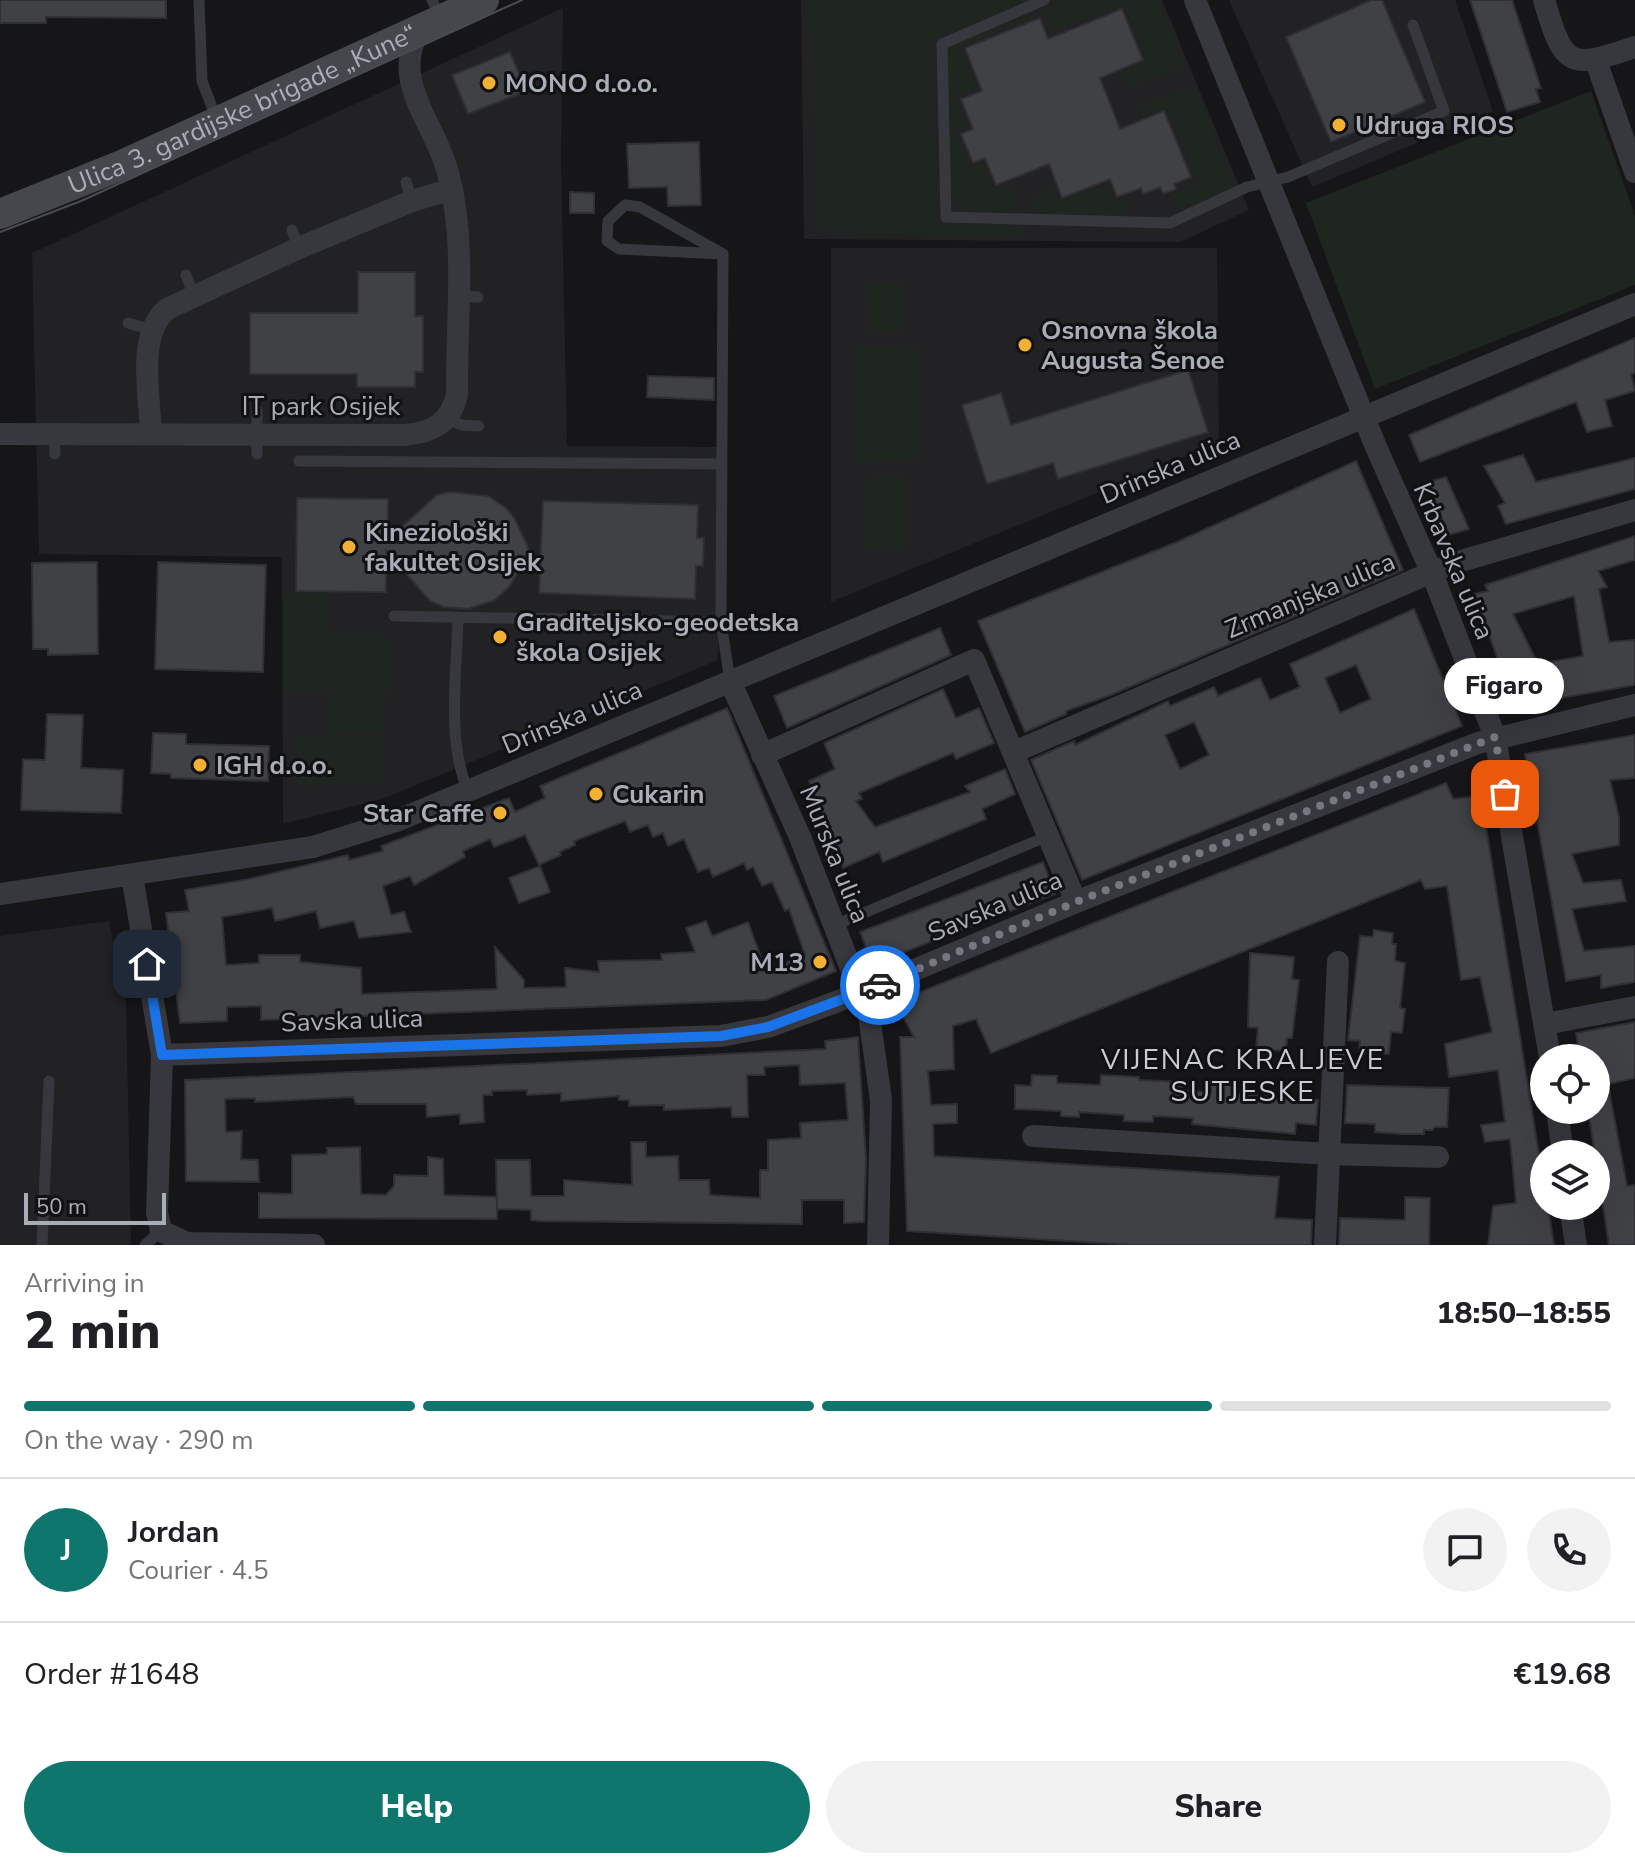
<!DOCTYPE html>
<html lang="en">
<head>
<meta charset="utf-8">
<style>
	:root { --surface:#fff; --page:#f2f2f2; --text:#202124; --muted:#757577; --line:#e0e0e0; --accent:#0f766e }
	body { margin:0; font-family:"Nunito Sans",sans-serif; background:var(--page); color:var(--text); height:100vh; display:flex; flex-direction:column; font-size:30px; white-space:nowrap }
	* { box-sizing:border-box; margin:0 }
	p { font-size:26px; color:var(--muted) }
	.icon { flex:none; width:44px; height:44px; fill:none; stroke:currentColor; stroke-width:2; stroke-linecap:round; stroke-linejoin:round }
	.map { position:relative; height:1245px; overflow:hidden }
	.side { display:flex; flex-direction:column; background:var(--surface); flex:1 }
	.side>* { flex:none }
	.controls { position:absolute; left:1530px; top:1044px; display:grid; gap:16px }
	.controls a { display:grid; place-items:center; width:80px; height:80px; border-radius:50%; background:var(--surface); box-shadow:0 8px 32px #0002; font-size:40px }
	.scale { position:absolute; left:24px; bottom:20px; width:142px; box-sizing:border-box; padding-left:8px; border:4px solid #a8adb8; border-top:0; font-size:22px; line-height:28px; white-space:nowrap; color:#a8adb8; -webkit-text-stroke:6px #111113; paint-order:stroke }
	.pin { position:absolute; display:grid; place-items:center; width:68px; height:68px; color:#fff; margin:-34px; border-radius:16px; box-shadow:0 4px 12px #0006 }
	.courier { position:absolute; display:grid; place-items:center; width:80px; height:80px; margin:-40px; border:6px solid #1a73e8; border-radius:50%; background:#fff; color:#222; box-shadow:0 2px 10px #0007 }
	.bubble { position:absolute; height:56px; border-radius:28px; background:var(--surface); box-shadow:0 8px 32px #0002; font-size:26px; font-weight:800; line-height:56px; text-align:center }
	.headline em { font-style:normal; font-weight:800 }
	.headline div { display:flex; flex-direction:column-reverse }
	.headline { display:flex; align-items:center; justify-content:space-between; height:136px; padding:0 24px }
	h1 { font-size:52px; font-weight:800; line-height:60px }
	.bar { display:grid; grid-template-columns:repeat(4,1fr); gap:12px 8px; align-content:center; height:96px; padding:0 24px }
	.bar i { height:10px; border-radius:6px; background:var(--line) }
	.bar .active { background:var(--accent) }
	.bar p { grid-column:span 4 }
	.line { display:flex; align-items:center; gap:20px; padding:0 24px; border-top:2px solid var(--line) }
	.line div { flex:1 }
	.round { display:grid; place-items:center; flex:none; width:84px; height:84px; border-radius:42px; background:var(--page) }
	.primary-button { display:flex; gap:16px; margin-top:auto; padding:16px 24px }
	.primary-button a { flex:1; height:92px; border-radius:48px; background:var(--accent); color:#fff; font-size:32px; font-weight:800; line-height:92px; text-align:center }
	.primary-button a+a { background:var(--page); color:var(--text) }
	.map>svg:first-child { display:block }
	.built { fill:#222225 }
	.green { fill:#1e261f }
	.building { fill:#404145; stroke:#303034; stroke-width:2; fill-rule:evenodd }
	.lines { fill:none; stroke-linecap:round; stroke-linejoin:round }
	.lane { stroke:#37383d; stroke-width:11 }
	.street { stroke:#37383d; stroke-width:22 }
	.secondary { stroke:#45474d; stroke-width:30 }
	.tram { stroke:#4a4c52; stroke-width:2 }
	.done { stroke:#757880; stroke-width:8; stroke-dasharray:0 14.4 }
	.route { stroke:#1a73e8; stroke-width:10 }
	.poi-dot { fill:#f2b134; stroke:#111113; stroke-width:3 }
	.labels { text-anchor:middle; stroke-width:6; stroke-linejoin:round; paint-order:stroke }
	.poi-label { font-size:26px; font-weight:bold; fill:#a8adb8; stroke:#111113; text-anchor:start }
	.street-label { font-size:26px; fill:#a8adb8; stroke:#111113 }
	.neighbourhood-label { font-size:28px; letter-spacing:2px; fill:#c9ccd4; stroke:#111113 }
</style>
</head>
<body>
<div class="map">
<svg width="1635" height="1245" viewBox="0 0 1635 1245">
	<rect width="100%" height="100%" fill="#161618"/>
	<path class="built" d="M801 0H1162L1249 210 1180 242 804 239Z
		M1229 0H1455L1493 111 1312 187Z
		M563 8 561 159 567 446 718 447V660L382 799 283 824 282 557 39 554 32 253Z
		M831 248H1217L1219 443 831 602Z
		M109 921 126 1002 131 1245H0V936Z"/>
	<path class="green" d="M812 0H1034L931 40 935 223 1020 226V237L816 232Z
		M1069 0H1159L1184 67 1129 87 1121 73 1147 61 1124 5 1053 31 1041 11Z
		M1034 14 1035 18 961 47 977 89 957 98 969 127 958 132 972 167 984 163 995 190 1010 185 1016 200 1009 213 959 209 949 197 946 46Z
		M1196 86 1236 194 1198 206 1177 205 1173 194 1199 182 1167 108 1142 116 1137 106Z
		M1591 91 1635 216V285L1375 389 1306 203Z
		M1109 184 1117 201 1127 198 1132 211 1119 216H1040L1032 203 1034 197 1053 187 1060 201Z
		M900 282 901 333 869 334 868 283Z
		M916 345V460L857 463 858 347Z
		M866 478H907L906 551 865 550Z
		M284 593 327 594V692L284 691Z
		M329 633H382L393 647 382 732 329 733Z
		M299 737H382L383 784 299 785Z"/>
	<path class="building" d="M0 0H166V18L46 17V23H0Z
		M1372 0H1382L1425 102 1331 142 1286 37Z
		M1470 0H1512L1541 88 1536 89 1540 102 1507 112Z
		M1122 9 1143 60 1100 78 1120 129 1164 111 1191 177 1174 184 1176 189 1163 194 1160 187 1143 194 1141 188 1117 197 1110 179 1062 198 1049 164 996 185 985 158 973 163 961 134 973 129 961 99 982 91 965 48 1040 18 1048 39Z
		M510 52 526 91 468 114 452 75Z
		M699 142 701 205 668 206 667 187 629 188 627 144Z
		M570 192 594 193V213H570Z
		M358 272H415V316H423V372H415V387H357V374H250V313H358Z
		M1635 338V373L1631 374 1635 391 1605 400 1612 426 1587 432 1576 402 1420 462 1409 435Z
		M1188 370 1208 432 1058 479 1053 463 987 484 962 405 1001 393 1011 425Z
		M648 376 714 378V400L647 397Z
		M1523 455 1536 482 1635 458V489L1506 524 1498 506 1505 503 1484 466Z
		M1356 461 1403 570 1113 694 1066 711V714L1025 732 978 621 1177 542Z
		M1446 477 1469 529 1448 535 1428 482Z
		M450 492 488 496 506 508 515 519 530 552 509 587 495 600 468 609 444 607 430 601 386 551V592L296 591 297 498 388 499V539L437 495Z
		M543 501 698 505 697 538H704L703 566H696L695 599 539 593Z
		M1635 536V560L1598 571 1607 587 1599 589 1609 642 1635 640V685L1515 706 1474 594 1488 591 1485 585ZM1574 596 1583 656 1538 664 1513 614Z
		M97 562 98 654 48 655V649H33L32 563Z
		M158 562 266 565 263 672 155 669Z
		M1414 609 1462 726 1082 880 1031 760 1074 741 1075 745 1168 701 1170 706 1214 687 1218 696 1260 678 1270 700 1300 687 1290 664ZM1356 665 1371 699 1340 713 1325 678ZM1194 722 1209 755 1180 769 1165 735Z
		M940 628 951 655 787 728 774 696Z
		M943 689 956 718 979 708 994 743 956 759 953 753 859 793 862 799 856 801 875 827 970 792 965 786 1005 769 1015 794 982 809 986 819 883 862 879 852 843 868 809 781 835 769 824 743Z
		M727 708 836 971 766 1000 261 1020V1006L227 1007V1021L180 1023 166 913 189 911 185 890 249 879 348 855 349 860 383 851 381 846 509 798 515 812 545 798 540 786ZM625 821 630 832 648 825 653 837 663 833 668 846 684 839 698 872 709 868 713 877 744 863 747 870 753 867 762 886 772 882 785 911 789 909 805 955 766 971 748 922 712 936 706 921 686 928 695 952 661 954 662 960 598 961 599 972 565 968 566 987 524 988V980L495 947 497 989 362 994 361 968 300 962V955H259V963L226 965 222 917 272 908 275 921 316 911 320 928 354 921 359 938 411 932 404 912 391 915 383 886 410 876 414 885 465 857 463 851 490 839 494 847 525 835 539 865 561 855 560 852 575 845 574 841Z
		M47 714 83 715 81 768 123 770 121 813 21 810 23 759 45 760Z
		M153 733 186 734V744L269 746 268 781 171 778V774L151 773Z
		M1635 735V778L1610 780 1619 817V845L1572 854 1583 883 1621 880 1626 901 1572 909 1584 951 1635 946V982L1601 988V975L1566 981 1525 754Z
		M1446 783 1453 799 1481 796 1544 1185V1206H1548L1554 1245H1488L1493 1206 1516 1203 1510 1139 1485 1142 1481 1125 1505 1122 1498 1070 1449 1077 1445 1044 1492 1032 1480 977 1461 980 1447 886 1425 889 1421 880 991 1053 976 1019 953 1026 954 1069 928 1071 931 1105 957 1104V1123L933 1124 934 1156 1279 1177 1275 1218 1312 1220 1311 1245H1134L907 1231 900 1037H914L895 1002Z
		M1043 862 1055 894 873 964 860 932Z
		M540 866 550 892 519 903 509 878Z
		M1374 930 1393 933 1392 944H1396L1395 961 1405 963 1400 1008 1405 1009 1402 1033 1391 1032 1389 1054 1359 1051 1360 1041 1348 1040 1360 936 1373 937Z
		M1250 953 1294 957 1292 979 1299 980 1292 1038H1287L1286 1051 1256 1049 1258 1028 1248 1027Z
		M1635 1022V1078L1608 1084 1627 1186 1635 1185V1245H1609L1588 1110H1596V1058H1580L1576 1033Z
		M858 1037 866 1159 864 1222 844 1223V1200H802V1224L540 1221 531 1220V1210L497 1209 496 1160H530L531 1196H564V1180L632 1185 631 1142H646V1157L678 1156 679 1180H709L710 1195 760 1198V1170H768V1140L801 1138 800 1123 848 1120 845 1083 800 1085 799 1065 764 1067 765 1075H747L748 1117H732L731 1107 664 1110V1105L629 1106V1100H619V1096L561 1101V1093L527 1095V1090L492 1091V1095H483L484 1122 460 1124V1114L427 1117 426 1104H356L353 1097 255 1102V1098L225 1099 226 1132 242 1131 241 1159 258 1160 259 1182 186 1181 185 1080 826 1049 825 1041Z
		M1032 1075 1057 1076V1083L1100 1085 1101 1075 1139 1077V1080L1182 1082V1091L1211 1092V1085H1235L1237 1094 1318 1100 1316 1125 1296 1123 1295 1134 1192 1124 1193 1118 1153 1116V1122L1124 1121V1115L1079 1112V1117L1061 1116V1111L1015 1109V1085L1031 1086Z
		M1347 1085 1449 1088 1447 1127H1434L1433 1130H1424V1134H1402L1375 1132V1124L1345 1123Z
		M360 1147 361 1194 386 1195 394 1186V1175L428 1176V1157L443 1159 444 1195 497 1197V1219L259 1218V1193L292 1194V1155L327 1154V1148Z
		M1405 1197 1430 1198 1429 1245H1339L1340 1218 1405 1220Z"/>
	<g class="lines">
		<path class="lane" d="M199 0 202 81 217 120
			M432 0 441 19
			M1044 0 942 44 946 217 1170 223 1247 187 1288 177 1444 111 1413 25
			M406 182 412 201
			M292 230 299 248
			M723 254 640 207 625 205 608 221 607 241 619 249 723 254 721 622 730 681
			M186 275 194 296
			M457 296 478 297
			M128 323 152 330
			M257 410V454
			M447 419 462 425 479 426
			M54 433 55 454
			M299 461 721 464
			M394 616 721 622
			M458 617C457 672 446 739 468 791
			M835 925 1048 836
			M42 1245 49 1081
			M145 1245 161 1231"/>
		<path class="street" d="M1195 0 1376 447 1432 573 1495 737 1550 1058
			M1544 0C1564 67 1568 70 1635 47
			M1596 61 1635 172
			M151 433C150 397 136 335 167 309L299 248 412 201 452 189
			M0 434 404 435C432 433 451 423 457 394 456 322 467 243 448 173 435 122 390 83 419 30
			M730 681 800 837 869 1015 881 1100 878 1245
			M1014 752 1451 564 1635 510
			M762 755 974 660 1076 902
			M132 875 162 1055 157 1212 161 1231 187 1243 314 1245
			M0 894 313 847 396 821 1635 304
			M1545 1024 1635 1007
			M162 1055 721 1036 768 1027 860 993 1076 902 1478 743 1635 705
			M1557 1110 1563 1154
			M1033 1136 1329 1154 1438 1157
			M1570 1206 1576 1245
			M1325 1245 1338 962"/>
		<path class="secondary" id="s1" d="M0 214 122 165 484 0"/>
		<path class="tram" d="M0 232 81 201 522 0"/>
	</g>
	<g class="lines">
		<path class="done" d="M880 985 1076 902 1495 737 1505 794"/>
		<path class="route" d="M147 964 162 1055 721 1036 768 1027 880 985"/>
	</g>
	<g class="poi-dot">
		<circle cx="489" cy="83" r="8"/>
		<circle cx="1339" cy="125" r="8"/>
		<circle cx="1025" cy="345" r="8"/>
		<circle cx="349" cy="547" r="8"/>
		<circle cx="500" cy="637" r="8"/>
		<circle cx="200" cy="765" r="8"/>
		<circle cx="596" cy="794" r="8"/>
		<circle cx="500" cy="813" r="8"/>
		<circle cx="820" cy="962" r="8"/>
	</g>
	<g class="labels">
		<g class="poi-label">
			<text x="505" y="92">MONO d.o.o.</text>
			<text x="1355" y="134">Udruga RIOS</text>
			<text x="1041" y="339">Osnovna škola<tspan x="1041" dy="30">Augusta Šenoe</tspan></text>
			<text x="365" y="541">Kineziološki<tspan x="365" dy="30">fakultet Osijek</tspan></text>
			<text x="516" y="631">Graditeljsko-geodetska<tspan x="516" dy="30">škola Osijek</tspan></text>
			<text x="216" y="774">IGH d.o.o.</text>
			<text x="612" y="803">Cukarin</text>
			<text x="484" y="822" text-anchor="end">Star Caffe</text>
			<text x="804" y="971" text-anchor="end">M13</text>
		</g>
		<g class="street-label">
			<text dy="9" stroke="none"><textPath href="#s1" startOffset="264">Ulica 3. gardijske brigade „Kune“</textPath></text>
			<text x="321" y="415">IT park Osijek</text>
			<text transform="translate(1170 467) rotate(-23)" y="9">Drinska ulica</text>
			<text transform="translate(1454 561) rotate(67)" y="9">Krbavska ulica</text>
			<text transform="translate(1310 595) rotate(-23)" y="9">Zrmanjska ulica</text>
			<text transform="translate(572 717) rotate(-23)" y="9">Drinska ulica</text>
			<text transform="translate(835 854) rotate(68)" y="9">Murska ulica</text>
			<text transform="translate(995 906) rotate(-23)" y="9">Savska ulica</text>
			<text transform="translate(352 1020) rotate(-2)" y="9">Savska ulica</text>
		</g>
		<g class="neighbourhood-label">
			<text x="1243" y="1069">VIJENAC KRALJEVE<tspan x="1243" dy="32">SUTJESKE</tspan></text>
		</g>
	</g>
</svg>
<div class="controls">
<a><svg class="icon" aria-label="locate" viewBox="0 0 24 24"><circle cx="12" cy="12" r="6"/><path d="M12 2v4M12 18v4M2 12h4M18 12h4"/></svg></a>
<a><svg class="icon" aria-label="layers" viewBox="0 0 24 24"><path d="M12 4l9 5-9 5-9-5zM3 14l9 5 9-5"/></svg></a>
</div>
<div class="scale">50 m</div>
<div class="pin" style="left:1505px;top:794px;background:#ea580c"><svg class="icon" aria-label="bag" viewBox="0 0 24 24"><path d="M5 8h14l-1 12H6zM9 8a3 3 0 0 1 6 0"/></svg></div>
<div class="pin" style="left:147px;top:964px;background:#1f2937"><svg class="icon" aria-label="home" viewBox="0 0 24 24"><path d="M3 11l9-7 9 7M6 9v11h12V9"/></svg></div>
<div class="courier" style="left:880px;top:985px"><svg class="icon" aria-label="car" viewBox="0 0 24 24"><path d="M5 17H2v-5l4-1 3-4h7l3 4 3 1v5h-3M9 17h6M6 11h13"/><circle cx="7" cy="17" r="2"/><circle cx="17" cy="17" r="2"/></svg></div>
<div class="bubble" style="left:1444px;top:658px;width:120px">Figaro</div>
</div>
<section class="side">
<div class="headline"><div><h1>2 min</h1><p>Arriving in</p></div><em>18:50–18:55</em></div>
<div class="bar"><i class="active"></i><i class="active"></i><i class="active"></i><i></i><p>On the way · 290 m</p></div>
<div class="line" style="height:144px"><b class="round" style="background:var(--accent);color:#fff">J</b><div><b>Jordan</b><p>Courier · 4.5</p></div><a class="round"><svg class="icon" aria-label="chat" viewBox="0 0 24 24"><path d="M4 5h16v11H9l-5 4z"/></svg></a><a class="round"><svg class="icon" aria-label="phone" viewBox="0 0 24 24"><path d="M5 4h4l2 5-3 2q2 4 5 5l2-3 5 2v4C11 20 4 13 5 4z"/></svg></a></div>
<div class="line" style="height:104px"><div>Order #1648</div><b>€19.68</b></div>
<div class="primary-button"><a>Help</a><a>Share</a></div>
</section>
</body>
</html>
